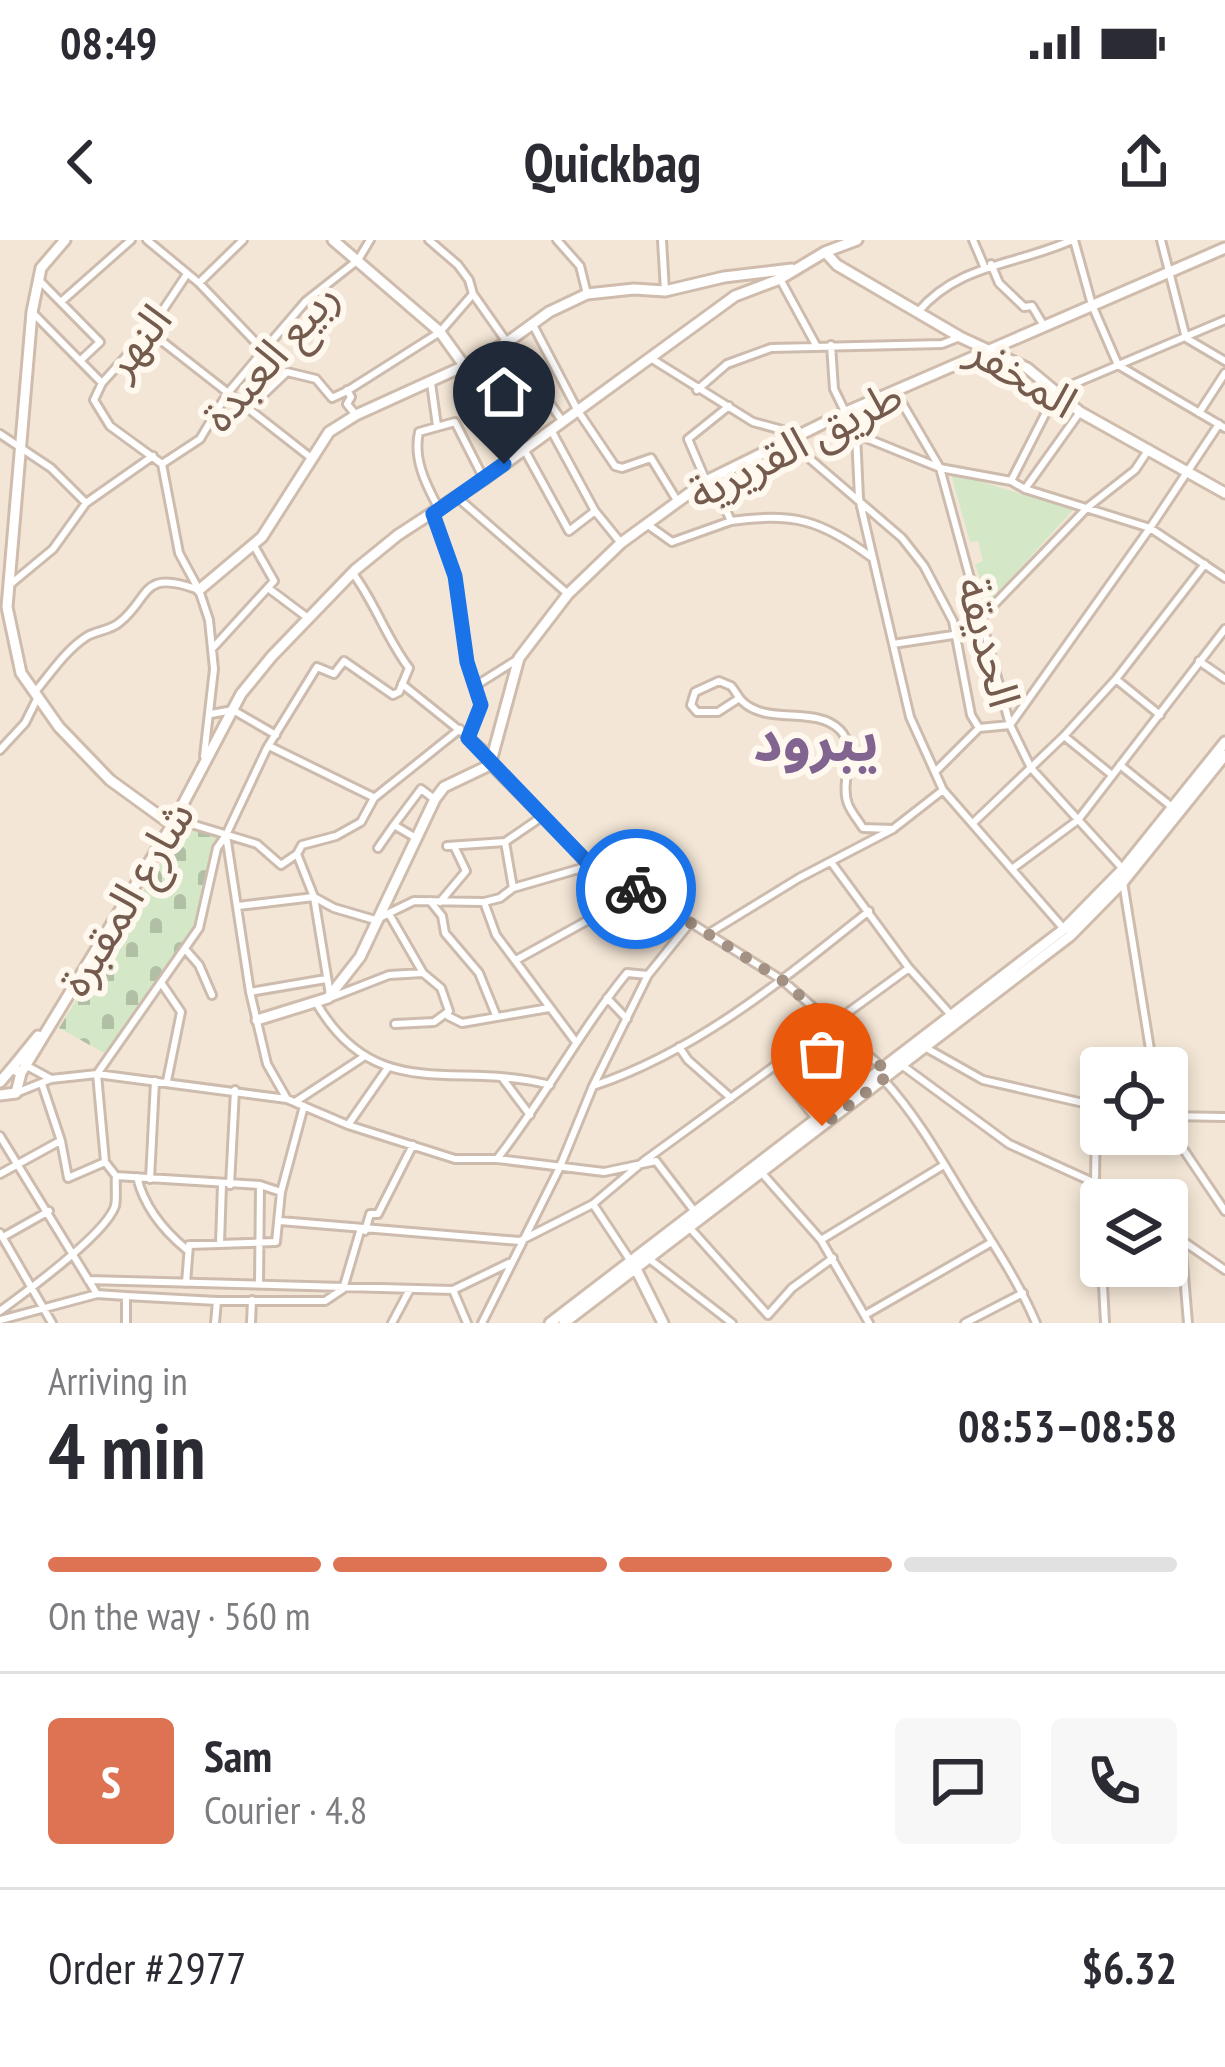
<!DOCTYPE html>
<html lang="en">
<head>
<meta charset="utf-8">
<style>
	:root { --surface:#fff; --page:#f7f7f7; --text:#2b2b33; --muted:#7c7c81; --line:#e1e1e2; --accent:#de7354 }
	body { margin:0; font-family:"PT Sans Narrow","Noto Sans Arabic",sans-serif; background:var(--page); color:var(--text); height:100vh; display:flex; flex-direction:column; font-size:45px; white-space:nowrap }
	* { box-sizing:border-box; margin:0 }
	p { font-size:39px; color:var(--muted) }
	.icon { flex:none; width:66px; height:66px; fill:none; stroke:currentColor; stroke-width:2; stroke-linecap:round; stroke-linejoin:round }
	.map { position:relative; height:1083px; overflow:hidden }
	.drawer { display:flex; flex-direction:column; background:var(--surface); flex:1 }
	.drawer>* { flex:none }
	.tools { position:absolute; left:1080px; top:807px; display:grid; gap:24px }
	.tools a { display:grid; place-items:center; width:108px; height:108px; border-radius:12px; background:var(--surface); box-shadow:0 6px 18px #0003; font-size:60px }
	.pin { position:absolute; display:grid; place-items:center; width:102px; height:102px; color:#fff; margin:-123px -51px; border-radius:50% 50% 50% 0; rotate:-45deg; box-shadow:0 0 12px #0007 }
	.pin .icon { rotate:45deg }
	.courier { position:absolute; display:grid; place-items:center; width:120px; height:120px; margin:-60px; border:9px solid #1a73e8; border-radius:50%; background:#fff; color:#222; box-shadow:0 3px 15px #0007 }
	.headline em { font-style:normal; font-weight:800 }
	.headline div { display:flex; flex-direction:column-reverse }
	.headline { display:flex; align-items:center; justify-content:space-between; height:204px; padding:0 48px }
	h1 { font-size:78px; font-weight:800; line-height:90px }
	.bar { display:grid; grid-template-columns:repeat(4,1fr); gap:18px 12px; align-content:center; height:144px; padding:0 48px }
	.bar i { height:15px; border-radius:9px; background:var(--line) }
	.bar .active { background:var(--accent) }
	.bar p { grid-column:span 4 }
	.line { display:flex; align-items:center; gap:30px; padding:0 48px; border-top:3px solid var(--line) }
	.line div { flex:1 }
	.round { display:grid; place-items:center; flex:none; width:126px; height:126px; border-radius:12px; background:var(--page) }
	.status { display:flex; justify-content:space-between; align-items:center; height:84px; padding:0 60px; background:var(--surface); direction:ltr }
	.status svg { height:33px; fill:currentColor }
	header { display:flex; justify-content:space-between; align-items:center; height:156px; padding:0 48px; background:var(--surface); font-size:54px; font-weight:800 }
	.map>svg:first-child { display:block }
	.residential { fill:#f3e6d6; fill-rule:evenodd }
	.green { fill:#d4e8c7 }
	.cemetery { fill:url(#cemetery-stones) }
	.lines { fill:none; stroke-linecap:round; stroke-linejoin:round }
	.street-casing { stroke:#cdbcae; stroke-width:12 }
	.secondary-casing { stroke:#cfbcac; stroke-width:15 }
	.street { stroke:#fff; stroke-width:6 }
	.secondary { stroke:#fff; stroke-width:9 }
	.done { stroke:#a39183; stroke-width:12; stroke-dasharray:0 21.6 }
	.route { stroke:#1a73e8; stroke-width:15 }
	.labels { text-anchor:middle; stroke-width:12; stroke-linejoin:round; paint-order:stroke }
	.street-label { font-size:45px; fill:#745b4d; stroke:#fef8ee }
	.district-label { font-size:57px; font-weight:bold; fill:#816590; stroke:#fef8ee }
</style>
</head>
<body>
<div class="status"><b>08:49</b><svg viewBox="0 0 49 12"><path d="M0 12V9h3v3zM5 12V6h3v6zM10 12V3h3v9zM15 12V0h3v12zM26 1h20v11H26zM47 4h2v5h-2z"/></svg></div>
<header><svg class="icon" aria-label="back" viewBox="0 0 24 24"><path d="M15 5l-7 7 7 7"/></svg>Quickbag<svg class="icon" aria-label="share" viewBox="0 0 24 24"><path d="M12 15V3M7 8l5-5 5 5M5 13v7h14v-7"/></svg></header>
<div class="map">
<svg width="1225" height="1083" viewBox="0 0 1225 1083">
	<defs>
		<pattern id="cemetery-stones" width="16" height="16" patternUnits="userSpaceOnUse" patternTransform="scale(3)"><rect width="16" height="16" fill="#d4e8c7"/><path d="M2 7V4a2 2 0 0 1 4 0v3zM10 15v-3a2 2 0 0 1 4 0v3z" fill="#b1bfa4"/></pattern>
	</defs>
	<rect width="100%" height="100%" fill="#fbf4e8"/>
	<path class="residential" d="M0 0H1225V1083H0ZM1101 828H1167V894H1101ZM1101 960H1167V1026H1101Z"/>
	<path class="green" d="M956 234 1073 270 991 360 985 355 975 324 983 321 978 301 970 302 952 238Z"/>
	<path class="cemetery" d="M184 585 220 599 195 693 104 813 59 788Z"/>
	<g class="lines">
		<defs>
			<path id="street" d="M147 0 199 43 262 109
				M429 0 458 25 469 40 473 54 563 182
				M557 0 580 26 587 54
				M662 0 665 51
				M973 0 984 26
				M1074 0 1092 65 1118 125 1225 188
				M1161 0 1186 98 1225 121
				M991 24 999 43 1024 67 1032 66 1044 86
				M187 34 149 91 102 143 94 160 110 186 162 224 179 313 199 350 209 380 214 429 204 516
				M38 39 100 102 82 119
				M780 39 817 107
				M199 43 243 0
				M62 61 131 0
				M918 72C959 23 1018 25 1072 0
				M33 73 102 143
				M533 85 578 171 615 226 622 228 651 218 678 262
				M149 91 310 217
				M831 105 834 149 856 194 940 228 1011 241 1025 249 1150 288 1225 338
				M652 119 753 182 797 194 810 219 902 298 924 326 953 381 971 475 979 488
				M431 143 437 186
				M347 150 351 157 347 164 356 175
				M697 150 727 124 771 108 942 104 960 97
				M895 151 940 228 1010 485 1031 528 1123 629
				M247 170 287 132 316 139 332 158 347 151 440 92 473 54
				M1199 173 1225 133
				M551 190 595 271 621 303
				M0 194 51 228 86 263
				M856 194 859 258 910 477 943 550 1064 689
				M524 209 569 291 595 271
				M162 224 200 199 227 154 264 110 306 61 358 20 370 0
				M712 240 731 281C793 272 821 280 871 317
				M706 241 688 199 729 166
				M1011 241 1057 151 1225 80
				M1025 249 1080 172
				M458 258 568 354
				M438 267C425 243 413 218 419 192L455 182 484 239
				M433 274 455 336 467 422 481 465 468 498
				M648 285 672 302 731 281
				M12 343 53 309 86 263 153 216
				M268 348 308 378
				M893 404 953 395 983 376 1088 267 1135 230 1149 209
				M212 409 274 341 253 304
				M1199 421 1225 439
				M1117 440 1160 475
				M402 444 484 510 490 525 590 625 640 651 782 740 883 828
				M475 446 518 419
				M35 452C50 434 66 410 86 397 97 390 110 391 120 382 150 358 141 329 196 349
				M738 459 718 472H697L691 465 695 452 719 441 731 446C735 450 737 456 742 461 767 486 815 465 840 490 859 509 839 542 848 564 851 572 858 580 863 588L893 589
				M211 474 233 470 276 495
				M1064 496 1112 535
				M269 506 373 557
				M0 510 25 483 38 457
				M1120 525 1172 567
				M936 531 979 488 1010 485 1150 288 1219 184
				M175 579 257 604 281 625 297 614 302 605 336 596 361 582 374 558 460 489
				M973 583 1064 496 1116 439 1205 324
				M224 598 217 608 199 688 97 834 105 922 116 936 260 945 281 952
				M416 598 394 585 421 549 433 558
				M505 602 513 648
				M447 606 505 602 543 576
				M378 608 394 585
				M297 614 314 657 330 755
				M831 622 909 728 951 775
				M1012 629 1078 580 1225 389
				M1123 642 1153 828
				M430 661 442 676 445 693 479 733 496 775
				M440 662 466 631 454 606
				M484 662 496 695 575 801
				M238 666 314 657 334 668 375 680 414 661 484 662 500 658 513 648 589 626
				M389 674 423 733 441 748 449 771 434 782 395 784
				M711 692 799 638 893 589 943 550
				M185 709 199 725 212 755
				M516 720 639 652
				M162 744 181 772 167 841
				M250 752 326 739
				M330 758 389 735 423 733
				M607 758 627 779
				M317 764C377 866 457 820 550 845
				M448 776 462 783 549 768
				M679 807 688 820 731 858
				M928 809 983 840 1101 867
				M27 826 51 839
				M775 826 817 880
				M903 826 1009 904 1095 943 1121 960
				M503 839 530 875
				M883 839C917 876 941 919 967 962 991 1001 1018 1040 1036 1083
				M42 844 61 901 68 938 105 922
				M596 845C699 810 785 738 869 671
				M16 853 51 839 97 834 287 859 348 885 455 919H497L604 932 656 921 695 972
				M287 859 267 824 250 752 226 595 267 508 317 427 334 434 344 421 393 455 399 452 409 428C386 398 375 362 352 332
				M295 862 362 818
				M1096 866 1095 943 1101 986
				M1167 876 1225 877
				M348 885 387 829
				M1167 885 1225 971
				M0 896 97 1054 126 1056V1083
				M497 919C544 859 579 792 627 733L648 735
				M761 932 821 1000 944 925
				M0 934 60 901
				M137 937C144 966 163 990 186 1009
				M150 939 155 841
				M230 945 235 850
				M593 964 630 1020
				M280 981 520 1001 593 964 644 921 909 728
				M689 987 768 1075 792 1048 833 1018
				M1167 990 1225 1030
				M365 991 370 974H378L413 905
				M0 993 52 1083
				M3 997 49 971
				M1181 999 1188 1083
				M821 1000 869 1083
				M220 1003 222 944
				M648 1018 732 1083
				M1102 1026 1105 1083
				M88 1040 453 1050 509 1023
				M186 1043 189 1005 276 1002 281 952 304 866
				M259 1044 260 946
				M453 1050 467 1083
				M126 1056 217 1061H325L343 1049 361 988
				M0 1071C26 1052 106 994 115 966 117 957 115 945 116 936
				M865 1075 992 1002
				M0 1080 97 1054
				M215 1083 217 1061
				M251 1083 252 1060
				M392 1083 409 1051
				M482 1083 559 929 593 846 648 735 689 684
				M965 1083 1023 1053"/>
			<path id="secondary" d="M65 0 41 28 32 72 7 367 21 433 59 487 110 540 172 585
				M333 0 440 92 524 209
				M825 12 837 25 960 97 1027 128 1080 172 1225 253
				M199 350 262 297 329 192 356 175 464 126 509 101 549 72 587 54 634 49 665 51 724 37 792 29
				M257 780 328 758 360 717 435 559 444 547 490 525 519 418 568 354 621 303 706 241 844 173 1225 8
				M12 828 38 796
				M21 833 172 585 241 454 272 416 355 330 398 295 484 239 735 56 780 39 825 12 857 0
				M0 842 12 828 21 833 16 853 0 855
				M633 1023 663 1083
				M550 1083 1064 689 1123 629 1225 502
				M564 1083 1070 696 1123 642 1225 515"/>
		</defs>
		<use href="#street" class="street-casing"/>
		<use href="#secondary" class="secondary-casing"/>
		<use href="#street" class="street"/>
		<use href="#secondary" class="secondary"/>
	</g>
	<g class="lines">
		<path class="done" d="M636 649 782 740 890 834 822 886"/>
		<path class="route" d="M504 224 433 274 455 336 467 422 481 465 468 498 590 625 636 649"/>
	</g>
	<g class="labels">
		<g class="street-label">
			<text transform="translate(137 101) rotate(-52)" y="16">النهر</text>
			<text transform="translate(270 116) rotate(-49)" y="16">ربيع العبدة</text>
			<text transform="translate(1023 136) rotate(31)" y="16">المخفر</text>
			<text transform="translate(795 204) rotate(-27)" y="16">طريق القريرية</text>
			<text transform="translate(989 402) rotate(75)" y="16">الحديقة</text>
			<text transform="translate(126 658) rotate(-59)" y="16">شارع المقبرة</text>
		</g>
		<g class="district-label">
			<text x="816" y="521">يبرود</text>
		</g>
	</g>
</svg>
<div class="tools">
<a><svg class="icon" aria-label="locate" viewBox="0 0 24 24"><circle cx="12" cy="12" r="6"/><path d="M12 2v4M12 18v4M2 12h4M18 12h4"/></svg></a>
<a><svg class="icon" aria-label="layers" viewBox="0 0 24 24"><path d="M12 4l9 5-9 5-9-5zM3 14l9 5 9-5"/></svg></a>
</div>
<div class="pin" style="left:822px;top:886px;background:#ea580c"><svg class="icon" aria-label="bag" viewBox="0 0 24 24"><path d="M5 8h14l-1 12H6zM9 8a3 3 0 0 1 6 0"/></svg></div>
<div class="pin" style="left:504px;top:224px;background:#1f2937"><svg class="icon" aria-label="home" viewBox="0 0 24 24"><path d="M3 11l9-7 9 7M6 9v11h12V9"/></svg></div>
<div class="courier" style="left:636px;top:649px"><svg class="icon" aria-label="bike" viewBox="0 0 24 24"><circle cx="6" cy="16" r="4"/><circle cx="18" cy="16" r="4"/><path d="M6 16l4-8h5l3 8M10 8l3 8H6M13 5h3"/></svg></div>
</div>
<section class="drawer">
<div class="headline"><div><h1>4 min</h1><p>Arriving in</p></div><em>08:53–08:58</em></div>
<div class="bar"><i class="active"></i><i class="active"></i><i class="active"></i><i></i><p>On the way · 560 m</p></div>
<div class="line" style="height:216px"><b class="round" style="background:var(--accent);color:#fff">S</b><div><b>Sam</b><p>Courier · 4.8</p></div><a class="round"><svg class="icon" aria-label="chat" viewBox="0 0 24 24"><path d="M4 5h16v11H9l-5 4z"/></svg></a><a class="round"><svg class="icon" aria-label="phone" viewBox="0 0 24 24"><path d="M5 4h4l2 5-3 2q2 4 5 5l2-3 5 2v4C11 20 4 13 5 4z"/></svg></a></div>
<div class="line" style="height:156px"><div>Order #2977</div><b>$6.32</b></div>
</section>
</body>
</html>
